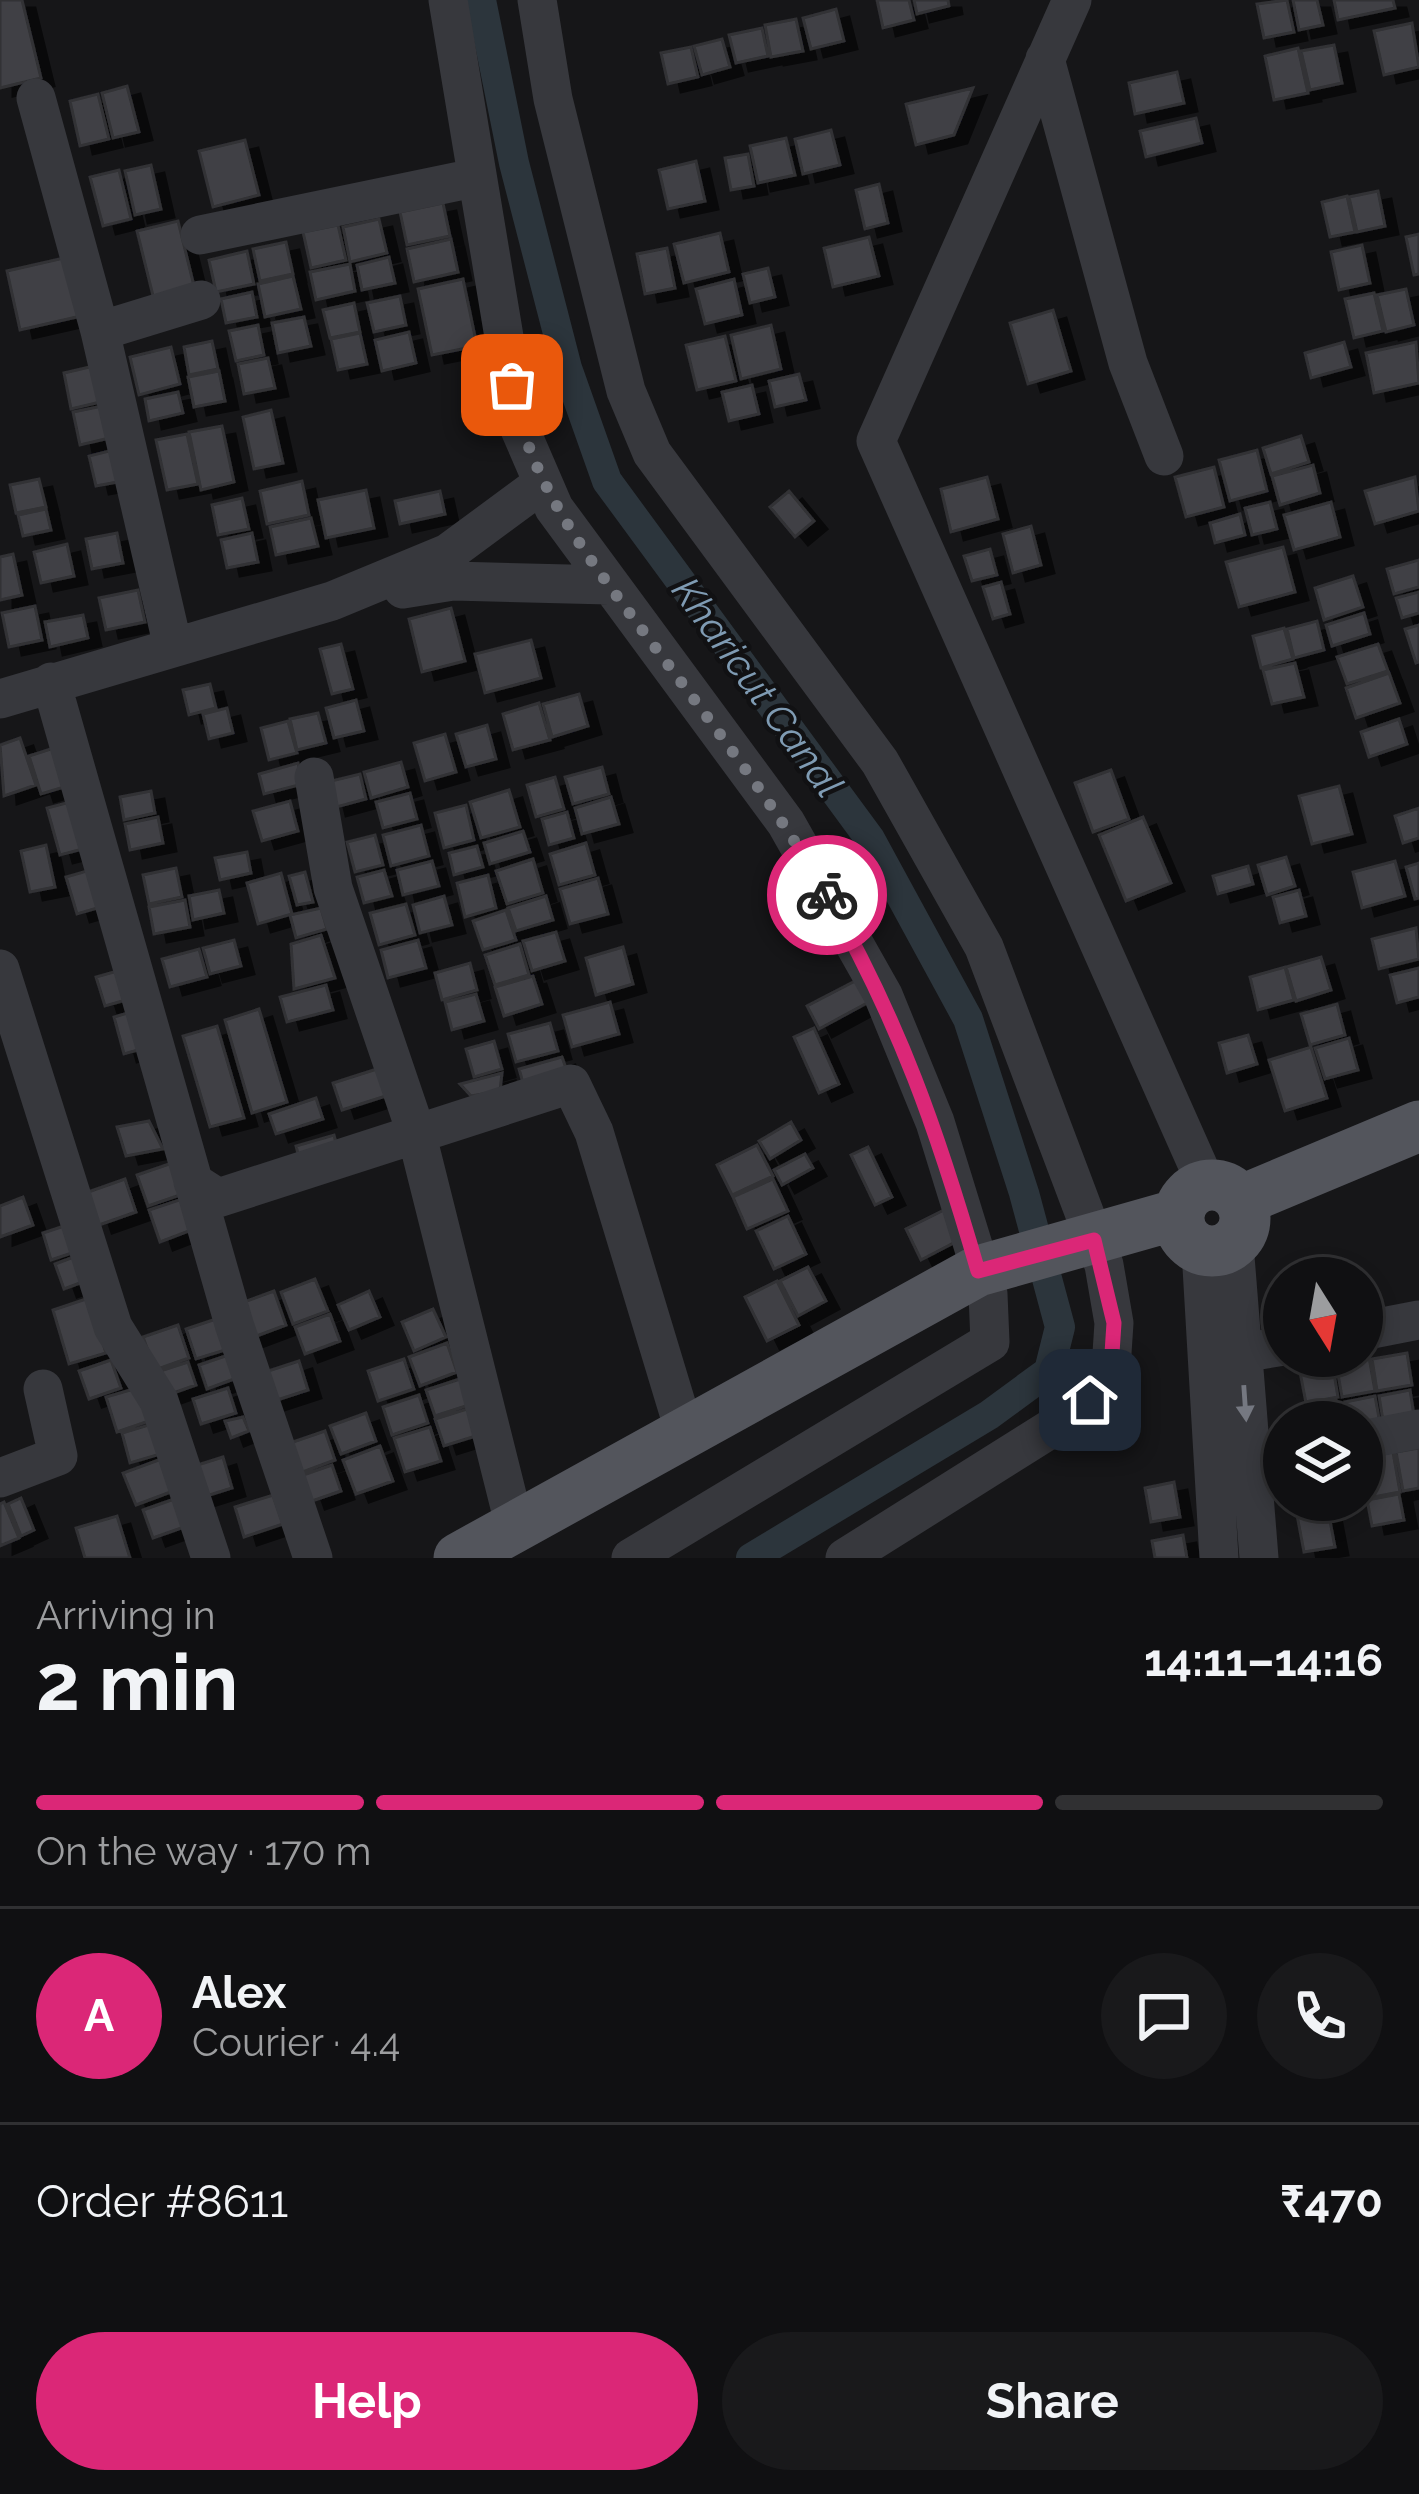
<!DOCTYPE html>
<html lang="en">
<head>
<meta charset="utf-8">
<style>
	:root { --surface:#101012; --page:#19191b; --text:#f1f3f6; --muted:#9c9d9f; --line:#303032; --accent:#db2777 }
	body { margin:0; font-family:Raleway,sans-serif; background:var(--page); color:var(--text); height:100vh; display:flex; flex-direction:column; font-size:45px; white-space:nowrap }
	* { box-sizing:border-box; margin:0 }
	p { font-size:39px; color:var(--muted) }
	.icon { flex:none; width:66px; height:66px; fill:none; stroke:currentColor; stroke-width:2; stroke-linecap:round; stroke-linejoin:round }
	.map { position:relative; height:1558px; overflow:hidden }
	.drawer { display:flex; flex-direction:column; background:var(--surface); flex:1 }
	.drawer>* { flex:none }
	.needle { width:78px; rotate:169deg }
	.controls { position:absolute; left:1263px; top:1257px; display:grid; gap:24px }
	.controls a { display:grid; place-items:center; width:120px; height:120px; border-radius:50%; background:var(--surface); box-shadow:0 6px 18px #0003,0 0 0 3px var(--line); font-size:60px }
	.pin { position:absolute; display:grid; place-items:center; width:102px; height:102px; color:#fff; margin:-51px; border-radius:24px; box-shadow:0 6px 18px #0006 }
	.courier { position:absolute; display:grid; place-items:center; width:120px; height:120px; margin:-60px; border:9px solid #db2777; border-radius:50%; background:#fff; color:#222; box-shadow:0 3px 15px #0007 }
	.overview em { font-style:normal; font-weight:700 }
	.overview div { display:flex; flex-direction:column-reverse }
	.overview { display:flex; align-items:center; justify-content:space-between; height:204px; padding:0 36px }
	h1 { font-size:78px; font-weight:700; line-height:90px }
	.bar { display:grid; grid-template-columns:repeat(4,1fr); gap:18px 12px; align-content:center; height:144px; padding:0 36px }
	.bar i { height:15px; border-radius:9px; background:var(--line) }
	.bar .active { background:var(--accent) }
	.bar p { grid-column:span 4 }
	.line { display:flex; align-items:center; gap:30px; padding:0 36px; border-top:3px solid var(--line) }
	.line div { flex:1 }
	.round { display:grid; place-items:center; flex:none; width:126px; height:126px; border-radius:63px; background:var(--page) }
	.cta { display:flex; gap:24px; margin-top:auto; padding:24px 36px }
	.cta a { flex:1; height:138px; border-radius:72px; background:var(--accent); color:#fff; font-size:48px; font-weight:700; line-height:138px; text-align:center }
	.cta a+a { background:var(--page); color:var(--text) }
	.map>svg:first-child { display:block }
	.lines { fill:none; stroke-linecap:round; stroke-linejoin:round }
	.canal { stroke:#2c353c; stroke-width:30 }
	.building { fill:#404145; stroke:#303034; stroke-width:3; filter:url(#shadow) }
	.minor { stroke:#37383d; stroke-width:39 }
	.major { stroke:#53555c; stroke-width:51 }
	.oneway { fill:#757881 }
	.done { stroke:#757880; stroke-width:12; stroke-dasharray:0 21.6 }
	.route { stroke:#db2777; stroke-width:15 }
	.labels { text-anchor:middle; stroke-width:9; stroke-linejoin:round; paint-order:stroke }
	.water-label { font-size:39px; font-style:italic; fill:#7f9bb3; stroke:#111113 }
</style>
</head>
<body>
<div class="map">
<svg width="1419" height="1558" viewBox="0 0 1419 1558">
	<defs>
		<filter id="shadow"><feDropShadow dx="13" dy="8" stdDeviation="0" flood-color="#0009"/></filter>
	</defs>
	<rect width="100%" height="100%" fill="#161618"/>
	<g class="lines">
		<path class="canal" d="M481 0 514 163 567 368 607 481 870 839 968 1019 1024 1193 1060 1327 1049 1371 989 1415 751 1558"/>
	</g>
	<path class="building" d="M0 0H22L41 78 0 88Z
		M877 0H909L914 20 883 28Z
		M914 0H948L949 6 917 14Z
		M1287 0 1294 32 1264 38 1257 4Z
		M1293 0H1317L1323 25 1299 30Z
		M1334 0H1393L1395 8 1338 20Z
		M836 9 844 41 811 49 803 18Z
		M796 19 803 51 771 57 765 25Z
		M1412 23 1419 67 1384 75 1374 31Z
		M762 28 768 56 736 63 729 35Z
		M722 39 730 67 702 75 694 46Z
		M1334 45 1342 83 1310 90 1301 51Z
		M691 47 698 77 668 84 661 53Z
		M1298 48 1308 93 1274 100 1265 56Z
		M1177 72 1184 103 1135 114 1129 83Z
		M127 86 139 132 113 138 102 93Z
		M973 88 954 135 916 145 906 104Z
		M98 94 109 139 80 146 70 101Z
		M1196 118 1202 143 1146 157 1140 131Z
		M831 130 840 165 803 174 795 139Z
		M786 138 795 175 758 183 750 146Z
		M245 140 259 195 213 207 199 151Z
		M748 154 754 186 731 190 725 158Z
		M696 161 705 201 668 209 659 170Z
		M151 165 161 209 135 215 125 171Z
		M119 170 131 219 103 226 90 177Z
		M879 184 888 223 865 229 856 190Z
		M1378 191 1385 226 1357 232 1349 197Z
		M1347 196 1355 232 1330 237 1322 202Z
		M443 203 450 236 407 245 400 212Z
		M379 219 387 253 350 262 343 227Z
		M178 221 195 290 154 300 137 231Z
		M338 225 346 260 311 268 303 232Z
		M720 233 729 272 684 283 674 244Z
		M1419 234V274L1414 275 1406 237Z
		M869 237 879 276 833 287 824 248Z
		M451 239 458 272 414 282 407 249Z
		M286 242 293 274 260 281 253 249Z
		M1362 245 1370 283 1339 290 1331 252Z
		M667 248 675 288 645 294 637 254Z
		M247 251 254 284 216 292 209 260Z
		M68 257 81 316 20 330 7 271Z
		M389 257 395 283 362 290 357 265Z
		M350 264 355 291 316 300 310 272Z
		M768 268 775 297 750 303 743 274Z
		M293 276 301 309 265 317 258 284Z
		M463 279 477 346 432 355 418 289Z
		M734 279 742 315 705 324 696 289Z
		M1406 289 1414 325 1386 332 1377 295Z
		M252 292 257 317 226 323 221 299Z
		M1374 293 1383 331 1354 338 1345 299Z
		M400 296 406 325 374 332 367 303Z
		M354 303 360 332 330 338 323 310Z
		M1053 310 1071 371 1028 384 1010 323Z
		M304 317 311 346 278 353 272 323Z
		M258 325 264 355 236 361 229 331Z
		M771 325 781 369 741 379 731 335Z
		M409 332 416 363 382 371 375 340Z
		M360 333 367 364 338 370 331 339Z
		M725 336 736 381 697 390 686 345Z
		M212 341 218 369 189 375 184 347Z
		M1344 342 1351 367 1311 378 1305 353Z
		M1416 342 1419 383 1374 393 1366 353Z
		M171 347 180 384 139 395 130 357Z
		M268 358 275 388 244 394 238 364Z
		M102 364 109 400 71 409 64 373Z
		M219 371 225 401 194 407 188 377Z
		M799 374 806 400 775 407 769 381Z
		M752 385 759 414 729 421 722 392Z
		M178 392 183 413 149 421 145 399Z
		M112 404 118 436 80 445 73 412Z
		M271 410 283 463 254 469 243 417Z
		M222 426 234 482 201 490 189 432Z
		M187 434 198 484 167 490 156 440Z
		M1301 436 1309 462 1271 474 1263 448Z
		M117 449 123 481 96 486 89 456Z
		M1257 450 1267 491 1230 501 1219 460Z
		M1313 465 1320 493 1280 505 1272 476Z
		M1214 467 1224 507 1186 517 1175 477Z
		M987 477 998 519 951 532 941 489Z
		M1415 477 1419 511 1375 524 1365 491Z
		M39 479 46 507 16 513 10 485Z
		M302 481 309 515 267 524 260 491Z
		M366 490 374 528 326 538 318 500Z
		M440 491 445 514 400 524 395 501Z
		M789 491 814 521 795 537 770 507Z
		M242 498 249 529 218 535 212 505Z
		M1270 502 1277 529 1252 535 1245 508Z
		M1331 502 1340 537 1294 550 1284 515Z
		M46 509 51 530 23 536 18 515Z
		M1240 514 1245 535 1215 543 1210 523Z
		M311 518 318 546 276 555 270 527Z
		M1031 526 1041 565 1013 573 1003 534Z
		M117 533 123 563 92 569 86 539Z
		M252 533 258 562 227 568 221 540Z
		M67 544 74 576 41 583 34 552Z
		M1283 547 1295 592 1239 607 1226 562Z
		M990 549 997 575 972 581 964 556Z
		M13 554 22 595 0 600V557Z
		M1419 560V587L1394 594 1387 569Z
		M1353 576 1363 607 1324 620 1315 588Z
		M1001 582 1010 614 993 619 983 587Z
		M138 590 145 622 106 630 99 598Z
		M1419 592V613L1402 618 1396 598Z
		M35 606 42 640 9 647 2 613Z
		M451 608 465 661 422 672 409 619Z
		M1364 613 1370 634 1332 646 1326 625Z
		M83 615 88 638 50 647 45 622Z
		M1317 621 1324 650 1294 658 1287 629Z
		M1419 625V662L1416 663 1405 629Z
		M1284 628 1293 659 1261 668 1253 636Z
		M531 640 541 678 485 693 475 654Z
		M341 644 353 689 332 694 320 649Z
		M1378 644 1388 671 1347 684 1337 657Z
		M1295 663 1304 697 1272 704 1263 670Z
		M1389 673 1400 703 1356 718 1346 688Z
		M210 684 216 708 189 715 183 690Z
		M579 694 588 726 552 737 543 704Z
		M356 700 364 731 334 738 326 708Z
		M539 703 550 740 513 750 503 714Z
		M227 708 233 733 209 739 203 714Z
		M318 713 326 743 297 750 290 719Z
		M1399 719 1407 744 1369 757 1361 732Z
		M288 721 297 753 269 760 261 728Z
		M487 725 496 759 466 767 456 734Z
		M445 734 456 772 425 781 414 743Z
		M20 738 36 785 4 796 0 745Z
		M60 746 71 785 41 794 29 756Z
		M401 762 408 787 371 798 364 772Z
		M298 763 303 784 264 794 259 774Z
		M602 767 609 794 573 804 565 777Z
		M1111 770 1129 819 1093 832 1075 783Z
		M360 774 366 799 333 808 327 782Z
		M555 777 564 809 536 817 527 785Z
		M1339 786 1352 834 1312 844 1299 796Z
		M509 790 520 827 481 838 470 802Z
		M151 791 155 813 124 820 120 797Z
		M410 793 417 819 383 828 376 802Z
		M611 797 619 824 582 834 575 808Z
		M290 801 298 831 262 841 253 811Z
		M70 802 83 849 60 855 47 808Z
		M466 805 474 840 444 848 435 813Z
		M1419 808V838L1403 843 1395 816Z
		M567 812 574 838 549 845 542 819Z
		M158 817 163 843 130 850 125 824Z
		M1143 817 1171 883 1126 901 1099 835Z
		M421 825 429 856 391 866 383 835Z
		M523 831 530 852 490 864 484 843Z
		M375 835 383 865 355 872 347 842Z
		M586 843 595 875 559 885 550 854Z
		M46 845 55 887 30 892 21 851Z
		M477 846 483 867 454 875 449 853Z
		M247 852 251 873 220 880 215 858Z
		M1286 857 1295 886 1267 895 1258 865Z
		M533 859 543 893 507 904 496 871Z
		M432 861 439 886 403 895 397 870Z
		M1395 861 1405 896 1362 908 1353 872Z
		M1419 863V898L1415 899 1406 867Z
		M1248 866 1253 884 1218 894 1213 876Z
		M176 868 182 897 149 904 143 875Z
		M90 870 101 907 77 914 66 877Z
		M384 870 392 896 364 903 357 877Z
		M305 872 313 902 297 905 289 876Z
		M281 873 292 914 258 924 247 883Z
		M488 875 496 908 465 917 457 883Z
		M598 878 608 914 570 924 560 889Z
		M219 890 224 913 193 920 189 896Z
		M1299 890 1306 916 1280 923 1273 897Z
		M444 896 452 925 420 933 413 905Z
		M546 896 553 920 516 931 508 908Z
		M185 900 190 927 154 934 149 907Z
		M406 904 415 935 379 945 370 913Z
		M321 908 327 929 296 938 290 915Z
		M506 910 516 940 483 950 473 921Z
		M1416 928 1419 959 1379 969 1372 939Z
		M556 932 565 961 532 971 523 941Z
		M321 935 335 978 294 989 291 944Z
		M234 940 241 966 210 974 203 948Z
		M418 940 426 968 388 978 381 950Z
		M520 944 529 975 495 985 485 955Z
		M623 947 633 984 596 995 586 958Z
		M199 949 207 977 170 987 162 959Z
		M1321 957 1331 990 1296 1001 1286 967Z
		M470 963 477 990 442 1000 435 973Z
		M1285 967 1294 1000 1258 1010 1250 977Z
		M1419 968V997L1397 1003 1390 975Z
		M117 971 126 1000 105 1006 96 977Z
		M533 976 542 1004 504 1016 495 987Z
		M857 980 869 1002 819 1029 807 1006Z
		M326 985 333 1010 287 1022 280 997Z
		M476 994 484 1021 452 1030 445 1002Z
		M610 1002 619 1034 572 1047 563 1015Z
		M1337 1004 1345 1035 1310 1045 1301 1014Z
		M259 1009 287 1102 252 1113 225 1020Z
		M134 1011 145 1048 124 1054 114 1017Z
		M550 1023 558 1051 516 1062 508 1034Z
		M217 1026 244 1118 210 1127 183 1036Z
		M814 1028 839 1084 819 1093 794 1037Z
		M1248 1035 1257 1064 1227 1073 1219 1043Z
		M1349 1038 1358 1070 1325 1079 1315 1048Z
		M494 1041 502 1069 474 1077 466 1049Z
		M1311 1047 1327 1098 1285 1111 1269 1060Z
		M562 1057 566 1068 523 1083 519 1069Z
		M380 1068 389 1095 342 1110 333 1083Z
		M502 1073 500 1091 471 1096 460 1084Z
		M316 1098 323 1119 276 1134 269 1114Z
		M149 1121 163 1149 126 1156 117 1127Z
		M791 1122 801 1140 770 1159 759 1141Z
		M334 1135 340 1158 302 1169 296 1146Z
		M757 1145 773 1176 732 1195 717 1165Z
		M868 1147 892 1197 875 1205 851 1155Z
		M805 1154 813 1168 782 1185 774 1170Z
		M172 1163 183 1194 148 1206 137 1175Z
		M125 1179 136 1212 99 1225 88 1192Z
		M773 1179 788 1211 747 1229 733 1197Z
		M23 1197 33 1225 0 1237V1206Z
		M185 1198 197 1228 160 1242 149 1210Z
		M946 1209 961 1239 921 1260 906 1229Z
		M788 1216 806 1254 774 1269 756 1231Z
		M70 1224 78 1251 51 1260 43 1233Z
		M79 1255 88 1280 64 1289 55 1264Z
		M808 1267 826 1301 798 1316 780 1281Z
		M315 1279 328 1311 293 1324 281 1292Z
		M777 1281 799 1325 767 1341 745 1297Z
		M274 1291 286 1325 246 1340 233 1306Z
		M369 1291 380 1317 349 1330 338 1305Z
		M89 1298 106 1353 69 1364 53 1310Z
		M433 1309 446 1337 414 1351 402 1322Z
		M330 1314 340 1341 305 1354 295 1327Z
		M225 1316 235 1347 196 1359 186 1329Z
		M178 1325 189 1358 155 1370 143 1337Z
		M447 1343 457 1372 420 1386 409 1357Z
		M237 1352 245 1375 207 1389 199 1365Z
		M1407 1353 1412 1385 1377 1391 1372 1359Z
		M1369 1357 1375 1391 1342 1397 1336 1363Z
		M404 1359 414 1389 378 1401 368 1371Z
		M111 1360 121 1388 89 1399 79 1371Z
		M299 1361 308 1390 271 1402 262 1373Z
		M1332 1361 1338 1397 1306 1403 1299 1367Z
		M188 1362 196 1385 165 1396 157 1372Z
		M460 1379 469 1405 435 1416 426 1390Z
		M137 1388 152 1420 117 1432 106 1397Z
		M228 1388 236 1413 201 1424 193 1399Z
		M1410 1390 1416 1428 1385 1433 1379 1396Z
		M419 1395 428 1423 392 1435 383 1407Z
		M1375 1396 1382 1434 1362 1422H1349L1345 1402Z
		M1336 1400 1340 1422H1303L1300 1407Z
		M470 1408 479 1435 444 1446 435 1419Z
		M366 1413 376 1441 341 1454 330 1426Z
		M243 1417 249 1431 231 1438 225 1421Z
		M155 1423 164 1453 130 1463 122 1433Z
		M430 1427 441 1461 405 1472 394 1438Z
		M325 1431 335 1460 300 1473 290 1443Z
		M380 1446 393 1481 356 1494 343 1460Z
		M1419 1448V1488L1403 1491 1396 1452Z
		M1393 1452 1400 1492 1363 1499 1362 1458Z
		M223 1457 232 1488 200 1498 191 1467Z
		M164 1458 176 1490 136 1505 123 1473Z
		M332 1465 341 1491 312 1501 303 1475Z
		M1174 1482 1180 1517 1151 1522 1145 1488Z
		M1399 1494 1404 1520 1372 1526 1367 1500Z
		M273 1495 283 1524 244 1537 235 1507Z
		M21 1498 34 1530 21 1536 8 1504Z
		M177 1498 187 1526 153 1538 143 1510Z
		M4 1502 19 1538 0 1546V1504Z
		M1327 1505 1335 1547 1304 1552 1296 1510Z
		M117 1516 130 1558H85L76 1528Z
		M1183 1535 1187 1558H1155L1152 1541Z"/>
	<g class="lines">
		<path class="minor" d="M448 0 519 427 554 508 786 823 883 995 935 1122 988 1294 990 1342 631 1558
			M537 0 553 99 626 391 652 453 880 762 984 947 1104 1265 1114 1323 1110 1383 1071 1416 845 1558
			M1072 0 876 441 1207 1186
			M1045 59 1128 363 1164 456
			M36 98 100 331 173 647
			M200 235 474 178
			M100 331 201 300
			M403 589 453 581 609 585
			M51 682 234 1324 313 1558
			M0 699 332 601 448 553 543 483
			M314 777 333 888 416 1132 515 1527
			M0 969 113 1327 159 1401 211 1558
			M193 1182 218 1198 571 1084 594 1132 685 1433
			M1234 1244 1259 1558
			M1201 1250 1219 1558
			M1362 1331 1419 1320
			M1242 1353 1284 1346
			M1362 1440 1419 1429
			M0 1478 58 1456 43 1389"/>
		<path class="major" d="M1179 1218a33 33 0 1 1 66 0a33 33 0 1 1-66 0Z
			M1240 1201 1419 1126
			M459 1558 978 1271 1179 1214"/>
	</g>
	<defs><path id="oneway-solid" d="M-6-.8H1V-3.2L6.5 0L1 3.2V.8H-6Z" transform="scale(3)"/></defs>
	<use class="oneway" href="#oneway-solid" transform="translate(1245 1403) rotate(86)"/>
	<g class="lines">
		<path class="done" d="M512 385C530 488 594 565 655 647 715 728 777 807 827 895"/>
		<path class="route" d="M827 895C900 1024 937 1129 978 1271L1094 1240 1114 1323 1110 1383 1090 1400"/>
	</g>
	<g class="labels">
		<g class="water-label">
			<text transform="translate(758 687) rotate(54)" y="14">Kharicut Canal</text>
		</g>
	</g>
</svg>
<div class="controls">
<a><svg class="needle" viewBox="-14 -14 28 28"><path d="M0-13l5 13h-10z" fill="#e53935"/><path d="M0 13l5-13h-10z" fill="#9c9d9f"/></svg></a>
<a><svg class="icon" aria-label="layers" viewBox="0 0 24 24"><path d="M12 4l9 5-9 5-9-5zM3 14l9 5 9-5"/></svg></a>
</div>
<div class="pin" style="left:512px;top:385px;background:#ea580c"><svg class="icon" aria-label="bag" viewBox="0 0 24 24"><path d="M5 8h14l-1 12H6zM9 8a3 3 0 0 1 6 0"/></svg></div>
<div class="pin" style="left:1090px;top:1400px;background:#1f2937"><svg class="icon" aria-label="home" viewBox="0 0 24 24"><path d="M3 11l9-7 9 7M6 9v11h12V9"/></svg></div>
<div class="courier" style="left:827px;top:895px"><svg class="icon" aria-label="bike" viewBox="0 0 24 24"><circle cx="6" cy="16" r="4"/><circle cx="18" cy="16" r="4"/><path d="M6 16l4-8h5l3 8M10 8l3 8H6M13 5h3"/></svg></div>
</div>
<section class="drawer">
<div class="overview"><div><h1>2 min</h1><p>Arriving in</p></div><em>14:11–14:16</em></div>
<div class="bar"><i class="active"></i><i class="active"></i><i class="active"></i><i></i><p>On the way · 170 m</p></div>
<div class="line" style="height:216px"><b class="round" style="background:var(--accent);color:#fff">A</b><div><b>Alex</b><p>Courier · 4.4</p></div><a class="round"><svg class="icon" aria-label="chat" viewBox="0 0 24 24"><path d="M4 5h16v11H9l-5 4z"/></svg></a><a class="round"><svg class="icon" aria-label="phone" viewBox="0 0 24 24"><path d="M5 4h4l2 5-3 2q2 4 5 5l2-3 5 2v4C11 20 4 13 5 4z"/></svg></a></div>
<div class="line" style="height:156px"><div>Order #8611</div><b>₹470</b></div>
<div class="cta"><a>Help</a><a>Share</a></div>
</section>
</body>
</html>
